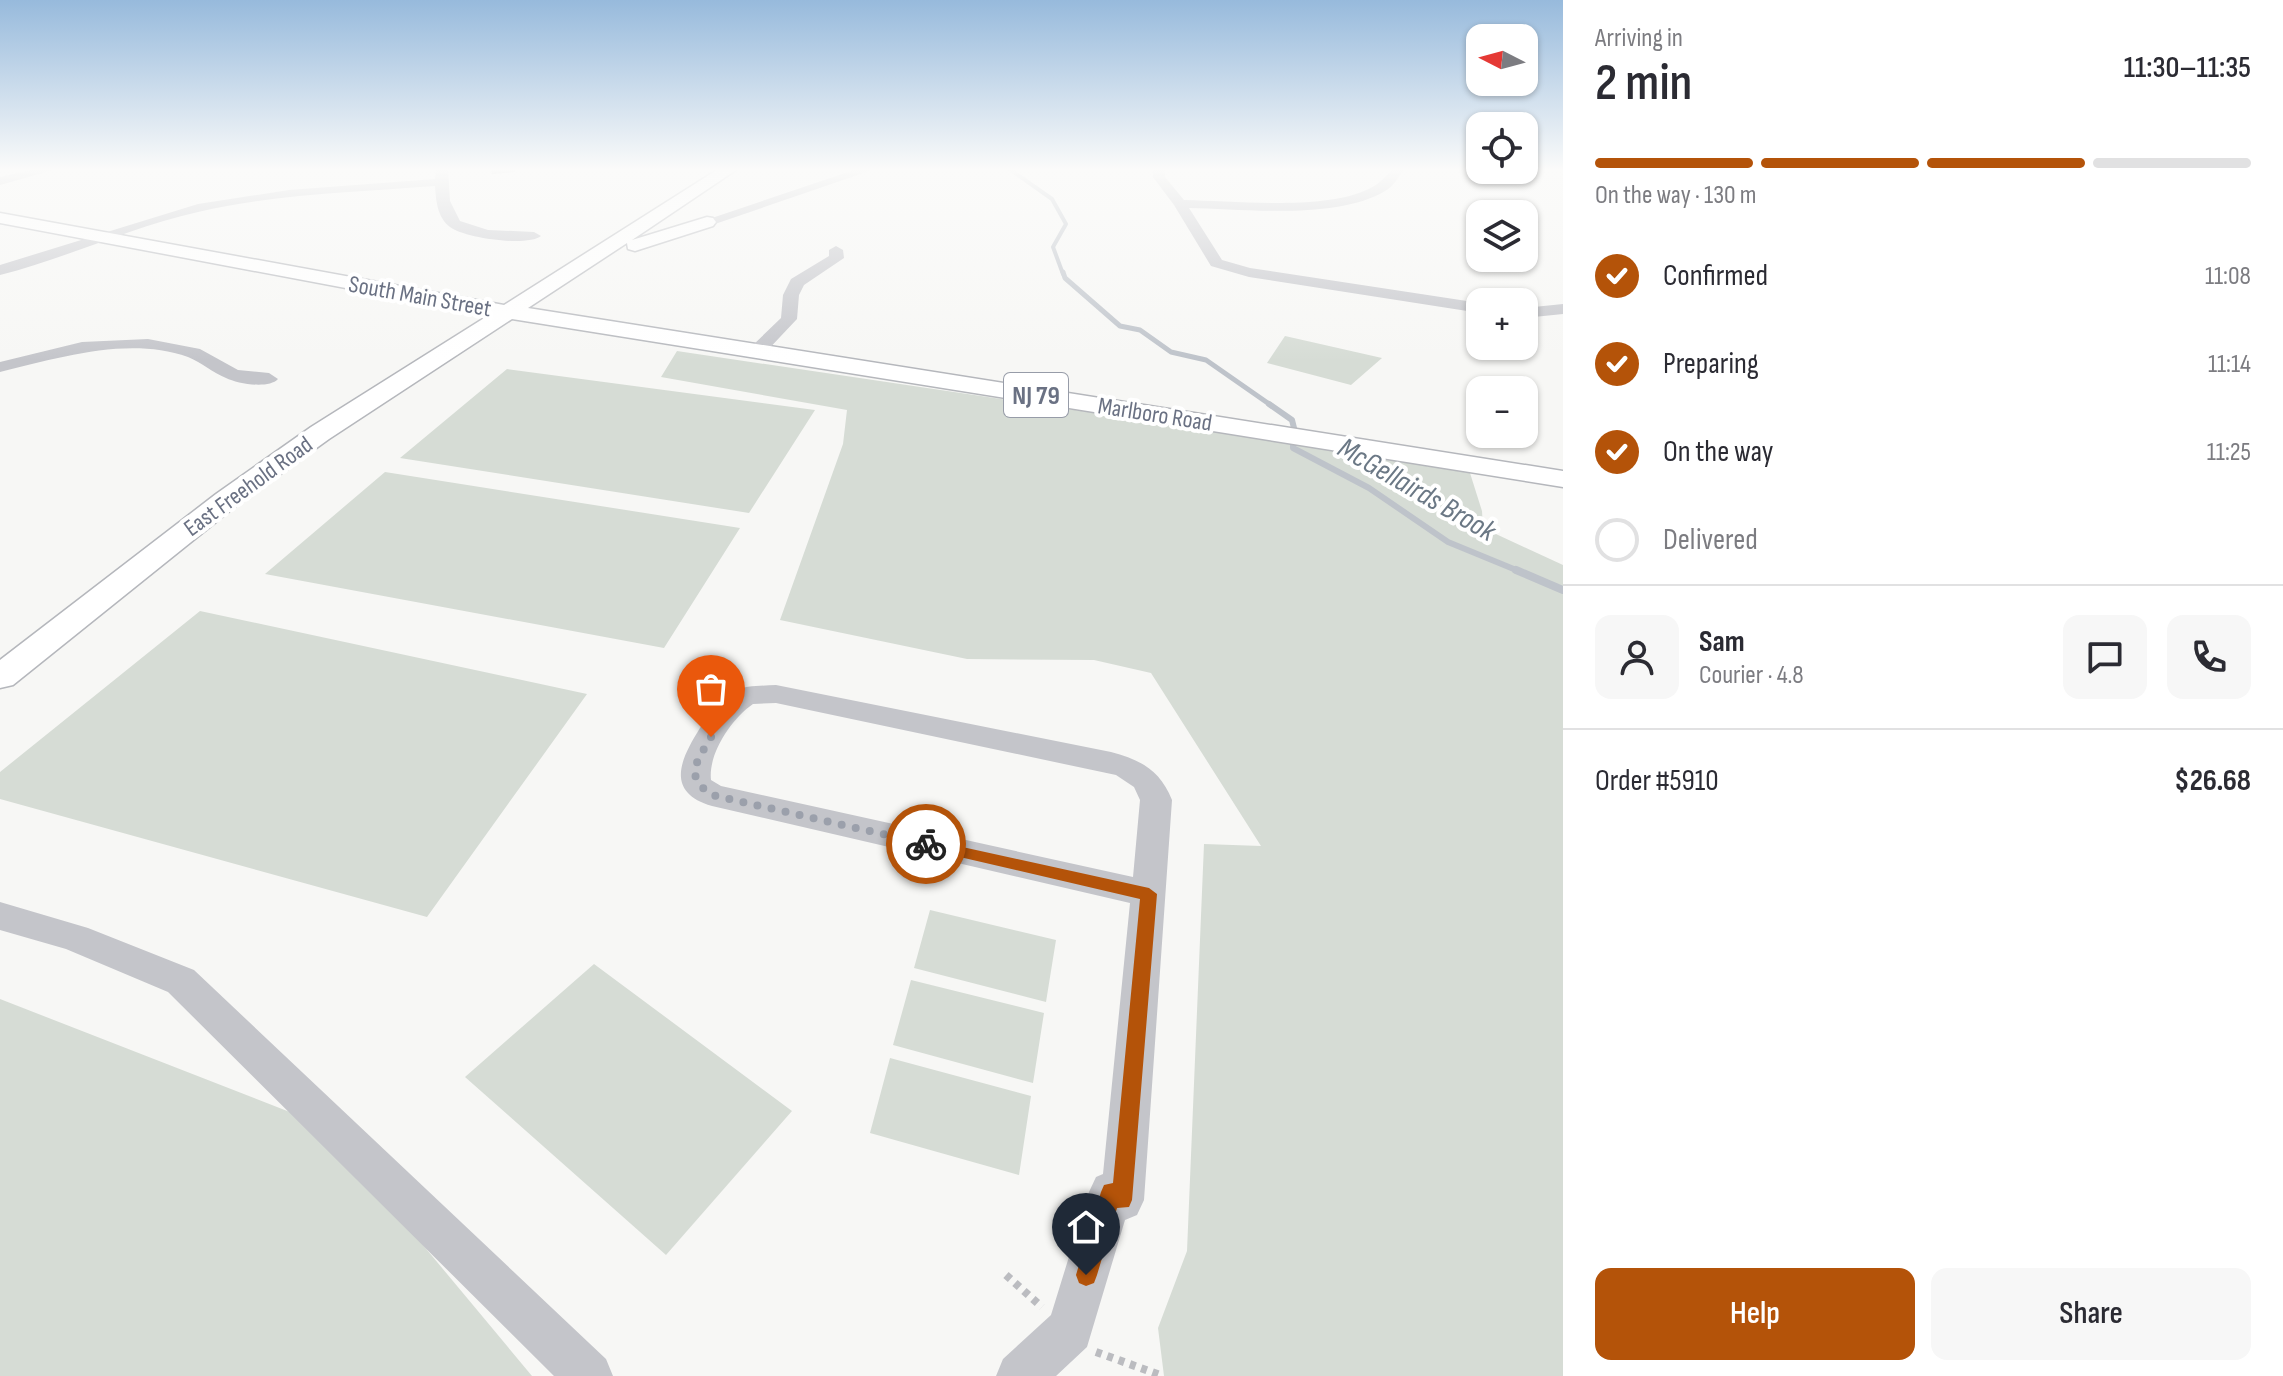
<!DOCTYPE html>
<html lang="en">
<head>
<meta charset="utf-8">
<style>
	:root { --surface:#fff; --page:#f7f7f7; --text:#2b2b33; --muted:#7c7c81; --line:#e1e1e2; --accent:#b45309 }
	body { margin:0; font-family:"Sofia Sans Condensed",sans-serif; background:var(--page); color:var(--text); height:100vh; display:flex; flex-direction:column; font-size:30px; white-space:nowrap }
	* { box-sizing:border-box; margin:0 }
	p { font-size:26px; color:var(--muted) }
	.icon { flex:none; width:44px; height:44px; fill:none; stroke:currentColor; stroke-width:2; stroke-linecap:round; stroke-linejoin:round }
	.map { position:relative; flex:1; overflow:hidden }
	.panel { display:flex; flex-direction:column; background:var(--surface); width:720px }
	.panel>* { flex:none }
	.needle { width:52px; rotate:276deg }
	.buttons { position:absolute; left:1466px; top:24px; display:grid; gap:16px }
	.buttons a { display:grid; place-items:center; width:72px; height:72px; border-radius:16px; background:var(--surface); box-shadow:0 2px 6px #0004; font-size:40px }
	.pin { position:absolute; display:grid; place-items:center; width:68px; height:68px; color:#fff; margin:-82px -34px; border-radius:50% 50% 50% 0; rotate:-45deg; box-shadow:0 0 8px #0007 }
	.pin .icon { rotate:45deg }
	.courier { position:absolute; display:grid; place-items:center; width:80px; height:80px; margin:-40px; border:6px solid #b45309; border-radius:50%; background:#fff; color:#222; box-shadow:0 2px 10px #0007 }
	.headline em { font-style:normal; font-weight:600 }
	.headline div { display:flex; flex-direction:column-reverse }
	.headline { display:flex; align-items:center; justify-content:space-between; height:136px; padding:0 32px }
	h1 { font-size:52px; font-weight:600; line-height:60px }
	.bar { display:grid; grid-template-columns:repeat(4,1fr); gap:12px 8px; align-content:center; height:96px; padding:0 32px }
	.bar i { height:10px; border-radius:6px; background:var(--line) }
	.bar .on { background:var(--accent) }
	.bar p { grid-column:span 4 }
	.line { display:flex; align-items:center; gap:20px; padding:0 32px; border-top:2px solid var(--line) }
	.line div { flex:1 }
	.round { display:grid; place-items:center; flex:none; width:84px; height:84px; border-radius:16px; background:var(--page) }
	ol { padding:0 32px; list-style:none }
	li { display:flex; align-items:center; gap:24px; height:88px }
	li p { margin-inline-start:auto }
	li .icon { padding:8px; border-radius:50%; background:var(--accent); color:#fff; stroke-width:4 }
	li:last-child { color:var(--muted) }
	li i { width:44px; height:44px; border:4px solid var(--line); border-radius:50% }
	.primary-button { display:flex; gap:16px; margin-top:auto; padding:16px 32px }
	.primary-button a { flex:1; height:92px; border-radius:16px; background:var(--accent); color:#fff; font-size:32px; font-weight:600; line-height:92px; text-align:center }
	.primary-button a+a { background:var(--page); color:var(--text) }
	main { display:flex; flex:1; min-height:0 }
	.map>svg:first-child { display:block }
	.green { fill:#d6dcd5 }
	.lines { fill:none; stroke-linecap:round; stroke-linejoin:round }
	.stream-far3 { stroke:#bec3ca; stroke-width:4 }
	.stream-far2 { stroke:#bec3ca; stroke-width:5 }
	.stream-far1 { stroke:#bec3ca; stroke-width:6 }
	.stream { stroke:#bec3ca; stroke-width:8 }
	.major-casing { stroke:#b5b7bc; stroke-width:3 }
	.path { stroke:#bbbcc0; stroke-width:8; stroke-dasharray:6 6; stroke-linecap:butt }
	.minor { fill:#c4c5ca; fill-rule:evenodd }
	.major { fill:#fff; fill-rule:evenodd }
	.shaded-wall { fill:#787a80 }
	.route { fill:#b45309 }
	.done { stroke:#9ba0ab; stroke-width:8; stroke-dasharray:0 14.4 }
	.labels { text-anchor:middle; stroke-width:8; stroke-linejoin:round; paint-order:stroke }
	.far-street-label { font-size:24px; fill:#6a7183; stroke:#fff }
	.shield { fill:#fff; stroke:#979ca8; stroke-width:2 }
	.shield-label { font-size:26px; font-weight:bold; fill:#6a7183 }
	.water-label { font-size:30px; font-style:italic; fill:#6b7885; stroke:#fff }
</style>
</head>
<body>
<main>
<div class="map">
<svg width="1563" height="1376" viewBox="0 0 1563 1376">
	<rect width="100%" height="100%" fill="#f7f7f5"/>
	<path class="green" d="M1285 336 1382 358 1351 385 1267 363Z
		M677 351 1122 417 1470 473 1482 511 1483 528 1563 565V1376H1164L1158 1328 1187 1251 1204 844 1261 846 1151 673 1094 660 967 659 780 620 843 444 847 410 661 377Z
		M507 369 815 410 749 513 400 458Z
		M385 472 740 528 664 648 265 574Z
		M200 611 587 694 427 917 0 799V772Z
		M930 910 1056 940 1046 1002 914 968Z
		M594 964 792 1111 666 1255 465 1077Z
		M911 980 1044 1013 1033 1083 893 1045Z
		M0 999 323 1125 532 1376H0Z
		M890 1058 1031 1096 1019 1175 870 1133Z"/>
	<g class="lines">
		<path class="stream-far3" d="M1008 168 1052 199 1066 224 1053 247 1063 274"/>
		<path class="stream-far2" d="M1063 272 1065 278 1120 326 1140 330 1171 352 1206 360 1272 406"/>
		<path class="stream-far1" d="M1269 404 1292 420 1294 428
			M1293 445V448L1369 488 1448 542 1521 572"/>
		<path class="stream" d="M1516 570 1563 590"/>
		<defs>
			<path id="major" d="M720 168H739L632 240 707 217 713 218 716 222 713 226 635 251 628 249 627 243 528 308 1563 471V487L512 319 329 439 236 506 13 685 0 688V660L216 494 311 427 489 315 0 223V213L504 305Z"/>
		</defs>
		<use href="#major" class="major-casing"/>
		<path class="path" d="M1006 1275 1042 1307
			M1096 1352 1163 1376"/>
		<path class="minor" d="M39 168H60L0 185V177Z
			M436 168H448L450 201 460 221 488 230 534 232 541 236C527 247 464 238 450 227 437 217 436 200 435 186 356 192 276 194 198 212 131 227 67 258 0 275V265L198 204 289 190 435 179Z
			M860 168H878L712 225 700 222Z
			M1153 168H1165V177L1184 200C1234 201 1319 210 1364 191 1377 186 1384 179 1393 168H1405C1399 176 1394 186 1385 191 1337 220 1244 209 1189 208L1222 260 1250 268 1480 303V313L1249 277 1211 266 1174 205 1153 177Z
			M836 246 843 250 844 258 804 285 799 295 797 319 763 355H751L748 351 751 347 781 318 783 295 791 279 829 256V250Z
			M1563 304V314L1524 318V308Z
			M148 339 200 349 238 370 269 373 278 379C269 389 238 384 226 378 213 373 201 362 188 357 128 336 59 358 0 372V362L82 342Z
			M776 685 1111 752C1141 760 1160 770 1172 800L1144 1200 1137 1215 1125 1220 1087 1347 1056 1376H996L1003 1359 1051 1315 1089 1192 1096 1177 1103 1174 1130 903 712 806C665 792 680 760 700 728 709 715 719 698 733 691 746 685 762 686 776 685ZM776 703 1116 775 1134 787 1140 800 1133 877 721 786 711 780C708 754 731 719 753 704Z
			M0 902 88 928 194 970 606 1359 613 1376H554L168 992 66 949 0 930Z"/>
		<use href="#major" class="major"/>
	</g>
	<path class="shaded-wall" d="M491 168H515V172L492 174Z"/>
	<linearGradient id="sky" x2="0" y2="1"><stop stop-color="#97badc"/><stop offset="0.47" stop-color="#fbfbfa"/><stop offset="1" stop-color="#fbfbfa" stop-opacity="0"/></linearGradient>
	<rect width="1563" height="361" fill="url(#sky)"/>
	<path class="route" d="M926 839 1149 888 1157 894 1132 1200 1129 1207 1117 1208 1097 1275 1094 1283 1086 1286 1079 1283 1076 1275 1101 1192 1104 1185 1113 1183 1140 899 921 848 919 844Z"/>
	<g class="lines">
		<path class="done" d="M711 737C697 762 683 776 712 795L926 844"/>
	</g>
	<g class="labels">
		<g class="far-street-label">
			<text transform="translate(420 296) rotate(10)" y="8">South Main Street</text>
			<text transform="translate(1155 414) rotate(9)" y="8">Marlboro Road</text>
			<text transform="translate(248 486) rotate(-36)" y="8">East Freehold Road</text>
		</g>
		<rect class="shield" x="1004" y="373" width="64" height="44" rx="6"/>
		<g class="shield-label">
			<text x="1036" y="404">NJ 79</text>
		</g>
		<g class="water-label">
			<text transform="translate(1417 489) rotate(30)" y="10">McGellairds Brook</text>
		</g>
	</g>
</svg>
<div class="buttons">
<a><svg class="needle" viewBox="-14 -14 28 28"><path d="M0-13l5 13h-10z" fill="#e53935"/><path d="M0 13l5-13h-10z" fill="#7c7c81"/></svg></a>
<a><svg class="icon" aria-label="locate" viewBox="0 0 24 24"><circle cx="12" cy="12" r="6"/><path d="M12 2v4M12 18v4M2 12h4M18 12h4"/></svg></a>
<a><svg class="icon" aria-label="layers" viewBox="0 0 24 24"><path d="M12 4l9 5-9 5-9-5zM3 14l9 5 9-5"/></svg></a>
<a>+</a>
<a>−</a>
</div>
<div class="pin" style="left:711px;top:737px;background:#ea580c"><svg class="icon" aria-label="bag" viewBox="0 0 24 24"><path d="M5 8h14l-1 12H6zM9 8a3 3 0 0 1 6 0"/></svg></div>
<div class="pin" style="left:1086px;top:1275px;background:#1f2937"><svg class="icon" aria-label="home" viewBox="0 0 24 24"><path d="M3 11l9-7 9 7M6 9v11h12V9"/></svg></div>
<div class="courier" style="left:926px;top:844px"><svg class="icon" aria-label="bike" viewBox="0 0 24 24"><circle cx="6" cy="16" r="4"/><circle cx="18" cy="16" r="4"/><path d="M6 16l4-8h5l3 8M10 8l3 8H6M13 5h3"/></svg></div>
</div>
<section class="panel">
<div class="headline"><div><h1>2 min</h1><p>Arriving in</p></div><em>11:30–11:35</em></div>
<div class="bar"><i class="on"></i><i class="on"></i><i class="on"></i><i></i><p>On the way · 130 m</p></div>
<ol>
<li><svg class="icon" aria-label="check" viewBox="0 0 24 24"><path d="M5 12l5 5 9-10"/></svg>Confirmed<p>11:08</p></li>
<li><svg class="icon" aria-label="check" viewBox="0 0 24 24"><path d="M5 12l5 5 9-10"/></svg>Preparing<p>11:14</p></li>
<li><svg class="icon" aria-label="check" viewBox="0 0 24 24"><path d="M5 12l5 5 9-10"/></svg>On the way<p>11:25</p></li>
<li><i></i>Delivered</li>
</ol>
<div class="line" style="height:144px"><a class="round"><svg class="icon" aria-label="person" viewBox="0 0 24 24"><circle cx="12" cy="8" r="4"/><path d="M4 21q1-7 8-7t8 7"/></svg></a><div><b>Sam</b><p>Courier · 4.8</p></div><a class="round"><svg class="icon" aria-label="chat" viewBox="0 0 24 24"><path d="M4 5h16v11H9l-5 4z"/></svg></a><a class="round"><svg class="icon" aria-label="phone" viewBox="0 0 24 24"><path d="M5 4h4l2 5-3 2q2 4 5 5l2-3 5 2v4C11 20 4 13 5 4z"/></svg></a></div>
<div class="line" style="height:104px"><div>Order #5910</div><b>$26.68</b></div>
<div class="primary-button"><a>Help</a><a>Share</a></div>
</section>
</main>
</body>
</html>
